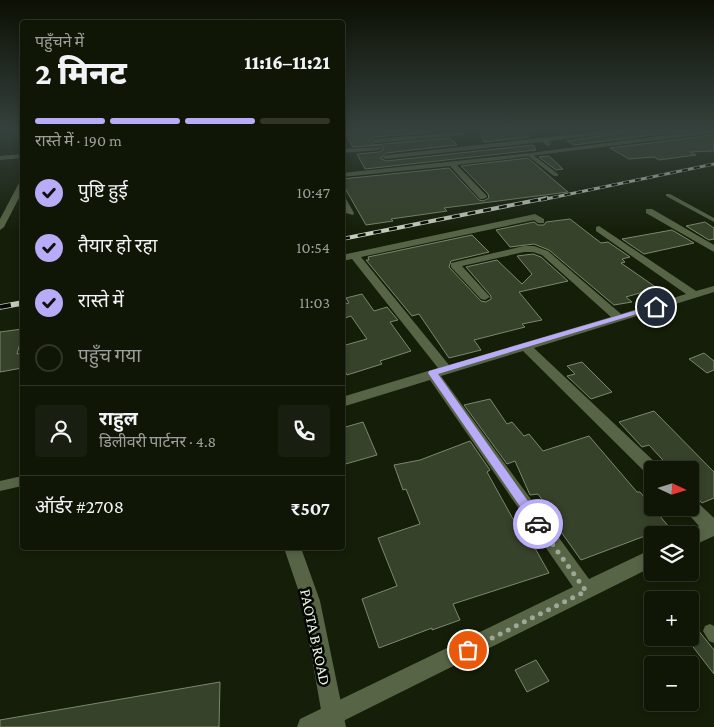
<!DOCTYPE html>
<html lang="hi">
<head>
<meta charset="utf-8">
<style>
	:root { --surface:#101606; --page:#191f10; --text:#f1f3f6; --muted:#9c9f9b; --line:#303528; --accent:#b8abf7 }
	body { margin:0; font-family:"Crimson Pro","Noto Sans Devanagari",serif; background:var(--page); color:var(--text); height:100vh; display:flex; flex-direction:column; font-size:19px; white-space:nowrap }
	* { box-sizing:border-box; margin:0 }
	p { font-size:16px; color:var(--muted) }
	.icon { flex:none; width:28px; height:28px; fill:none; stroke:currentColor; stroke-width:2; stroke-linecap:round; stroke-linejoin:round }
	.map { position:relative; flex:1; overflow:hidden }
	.sheet { position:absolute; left:20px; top:20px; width:325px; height:530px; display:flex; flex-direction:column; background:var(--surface); border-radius:5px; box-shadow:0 2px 8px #0003,0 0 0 1px var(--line) }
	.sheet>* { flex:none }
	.needle { width:32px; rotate:94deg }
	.buttons { position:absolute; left:644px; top:461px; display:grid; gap:10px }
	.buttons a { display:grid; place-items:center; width:55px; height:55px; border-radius:5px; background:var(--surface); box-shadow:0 2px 8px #0003,0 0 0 1px var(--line); font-size:25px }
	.pin { position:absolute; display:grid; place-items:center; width:42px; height:42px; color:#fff; margin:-21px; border:2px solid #fff; border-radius:50%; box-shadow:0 1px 5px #0007 }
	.courier { position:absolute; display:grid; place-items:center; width:50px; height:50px; margin:-25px; border:4px solid #b8abf7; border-radius:50%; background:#fff; color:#222; box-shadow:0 1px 6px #0007 }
	.head em { font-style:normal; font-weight:800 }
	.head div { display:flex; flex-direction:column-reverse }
	.head { display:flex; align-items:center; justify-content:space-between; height:85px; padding:0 15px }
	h1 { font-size:32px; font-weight:800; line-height:38px }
	.bar { display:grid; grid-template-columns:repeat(4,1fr); gap:8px 5px; align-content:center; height:60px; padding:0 15px }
	.bar i { height:6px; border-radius:4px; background:var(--line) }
	.bar .selected { background:var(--accent) }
	.bar p { grid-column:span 4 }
	.line { display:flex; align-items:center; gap:12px; padding:0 15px; border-top:1px solid var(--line) }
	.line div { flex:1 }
	.round { display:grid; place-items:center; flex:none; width:52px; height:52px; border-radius:5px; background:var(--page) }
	ol { padding:0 15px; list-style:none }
	li { display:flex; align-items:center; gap:15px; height:55px }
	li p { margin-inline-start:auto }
	li .icon { padding:5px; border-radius:50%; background:var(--accent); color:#111; stroke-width:4 }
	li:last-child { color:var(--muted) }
	li i { width:28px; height:28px; border:2px solid var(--line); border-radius:50% }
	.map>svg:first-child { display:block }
	.building { fill:#37422a; stroke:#7b886e }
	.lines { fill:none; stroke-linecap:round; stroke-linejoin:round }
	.service { fill:#576546; fill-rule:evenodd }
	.minor { fill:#576546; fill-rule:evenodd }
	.tertiary { fill:#576546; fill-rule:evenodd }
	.rail-far2-casing { stroke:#c5cdbd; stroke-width:3 }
	.rail-far1-casing { stroke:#c5cdbd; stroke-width:4 }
	.rail-casing { stroke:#c5cdbd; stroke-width:5.5 }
	.rail-far2 { stroke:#040702; stroke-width:2; stroke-dasharray:6; stroke-linecap:butt }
	.rail-far1 { stroke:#040702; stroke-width:2.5; stroke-dasharray:8; stroke-linecap:butt }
	.rail { stroke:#040702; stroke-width:4; stroke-dasharray:11; stroke-linecap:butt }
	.route { fill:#b8abf7 }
	.done { stroke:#9fa896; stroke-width:5; stroke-dasharray:0 9 }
	.labels { text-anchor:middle; stroke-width:5; stroke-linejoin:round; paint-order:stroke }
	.near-street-label { font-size:16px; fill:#eaf2e3; stroke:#040702 }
</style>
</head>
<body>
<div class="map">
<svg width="714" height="727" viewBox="0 0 714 727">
	<rect width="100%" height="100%" fill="#151e08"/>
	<path class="building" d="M378 130H431L433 132 374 137 369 140 373 145 450 138 457 145 386 153 380 158 386 161 533 145 536 150 365 169 357 154 379 152 383 150V147L381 145 353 147 345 133Z
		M480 130H525L529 137 484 142Z
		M638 130H691L574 145 567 141Z
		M714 135V151L690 152 696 155 659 160 654 157 629 159 610 148Z
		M549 156 563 169 556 170 539 157Z
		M528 158 568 192 444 208 447 211 391 219 393 221 366 225 342 183V179L449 168 479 200 483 201 489 198 488 194 461 166Z
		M570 219 601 243 608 242 630 257 622 259 625 262 621 263 657 288 626 297 632 302 614 305 549 250 534 244 510 247 496 230 534 222 538 225H544L546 222Z
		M705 222 714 228V239L709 240 686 226Z
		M672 230 694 243 644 254 622 239Z
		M472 235 489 252 451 261 449 267 481 301 486 302 491 299V296L466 267 497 260 522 284 532 274 517 256 533 254 541 257 568 281 519 292 542 320 522 324 525 327 474 340 481 350 449 358 419 314 412 316 366 260H369L368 257Z
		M362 294 374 311 387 307 398 320 390 322 411 351 380 361 382 364 347 375 342 366V346L367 339 351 316 342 319V304L349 303 346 298Z
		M22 329V336L17 354 22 353V368L0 372V332Z
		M704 353 714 361V370L707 373 689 359Z
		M582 362 612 392 591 399 567 376 575 374 567 366Z
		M490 399 507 424 512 422 524 436 529 434 543 451 589 436 637 492H640L669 527 581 560 559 529 562 528 538 494 530 495 515 461 507 464 464 405Z
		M654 411 714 472V498L702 503 690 490V470H672L649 445 642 447 619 422Z
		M363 422 377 455 342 465V428Z
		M470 441 490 470 487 472 513 519 518 518 549 573 453 604 460 620 432 630V628L379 648 362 599 397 586 378 538 420 524 406 489 403 490 394 465 420 460Z
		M690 620 714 650V674L690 643Z
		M536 660 549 681 527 692 515 670Z
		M220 682 219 727H0V720Z"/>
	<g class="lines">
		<path class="service" d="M528 154H532L558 174V176H554L528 156Z
			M666 194H670L714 218V222L666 196Z
			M22 476V486L0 491V481Z
			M710 624 714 626V643L709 641 703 631 705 626Z"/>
		<path class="minor" d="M614 130H636L549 141 551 144 548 146 542 142 386 159 382 157 386 155Z
			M706 130H714V133L457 165 486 195 487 197 483 199H480L450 166 342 177V173L530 153Z
			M462 132 464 133V135L374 143 371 141 374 139Z
			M381 147 382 148 379 150 342 153V149Z
			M22 154V158L0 160V156Z
			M19 183H22V192L4 227 0 230V219Z
			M342 197H345L354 213 353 215 346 213 342 207Z
			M646 209H652L714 245V252L646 213Z
			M535 214 544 219V223H538L534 220 361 257 449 365 611 317 542 255 533 252H524L462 266 490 297 485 300 481 299 451 267V263L524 246H534L548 251 621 314 686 294 596 231V227L599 226 696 291 714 286V292L534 348 658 465 661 470H652V476L648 475 523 351 441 376 589 579 652 549V567L331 727H297L300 719 573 587 430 380 342 407V397L438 368 352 259 342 261V255Z
			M690 499 696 501 714 518V536L690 547V535H683L699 526 683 508H690Z"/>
		<path class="tertiary" d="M284 548H301L320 601 346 727H324L302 601Z"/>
		<defs>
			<path id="rail-far2" d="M541 200 714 164"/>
			<path id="rail-far1" d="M342 239 547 198"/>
			<path id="rail" d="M0 307 22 303"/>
		</defs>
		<use href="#rail-far2" class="rail-far2-casing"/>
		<use href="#rail-far1" class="rail-far1-casing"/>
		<use href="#rail" class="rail-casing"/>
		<use href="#rail-far2" class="rail-far2"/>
		<use href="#rail-far1" class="rail-far1"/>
		<use href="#rail" class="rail"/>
	</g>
	<linearGradient id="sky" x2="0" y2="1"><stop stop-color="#0c1004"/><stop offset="0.56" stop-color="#35413d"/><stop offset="1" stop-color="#35413d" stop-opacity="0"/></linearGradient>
	<rect width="714" height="232" fill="url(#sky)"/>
	<path class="route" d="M654 305 660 307 438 374 542 521 544 524 542 528H535L428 373 429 371Z"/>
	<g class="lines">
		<path class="done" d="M468 650 586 591 538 524"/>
	</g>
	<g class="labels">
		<g class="near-street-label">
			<text transform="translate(316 637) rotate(78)" y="6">PAOTA B ROAD</text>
		</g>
	</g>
</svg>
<div class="buttons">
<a><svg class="needle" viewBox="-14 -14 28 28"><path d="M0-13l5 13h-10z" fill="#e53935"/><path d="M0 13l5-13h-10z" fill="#9c9f9b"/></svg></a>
<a><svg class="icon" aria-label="layers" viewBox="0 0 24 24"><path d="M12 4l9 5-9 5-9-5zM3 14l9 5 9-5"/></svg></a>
<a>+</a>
<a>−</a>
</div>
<div class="pin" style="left:468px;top:650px;background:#ea580c"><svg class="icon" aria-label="bag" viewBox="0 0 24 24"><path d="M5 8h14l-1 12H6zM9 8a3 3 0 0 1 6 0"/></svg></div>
<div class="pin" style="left:656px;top:307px;background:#1f2937"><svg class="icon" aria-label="home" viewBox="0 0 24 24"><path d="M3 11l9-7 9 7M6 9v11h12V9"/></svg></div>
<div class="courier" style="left:538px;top:524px"><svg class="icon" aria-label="car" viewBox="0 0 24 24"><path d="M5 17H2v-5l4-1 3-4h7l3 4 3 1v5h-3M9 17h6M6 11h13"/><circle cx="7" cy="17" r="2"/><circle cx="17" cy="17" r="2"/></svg></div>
<section class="sheet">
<div class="head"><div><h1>2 मिनट</h1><p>पहुँचने में</p></div><em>11:16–11:21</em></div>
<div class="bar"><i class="selected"></i><i class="selected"></i><i class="selected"></i><i></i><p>रास्ते में · 190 m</p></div>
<ol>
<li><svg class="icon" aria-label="check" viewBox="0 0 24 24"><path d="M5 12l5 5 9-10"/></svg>पुष्टि हुई<p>10:47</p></li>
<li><svg class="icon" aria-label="check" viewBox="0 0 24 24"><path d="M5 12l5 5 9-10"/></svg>तैयार हो रहा<p>10:54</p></li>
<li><svg class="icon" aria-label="check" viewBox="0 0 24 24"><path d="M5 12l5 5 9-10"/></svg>रास्ते में<p>11:03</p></li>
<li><i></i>पहुँच गया</li>
</ol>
<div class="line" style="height:90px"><a class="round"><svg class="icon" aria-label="person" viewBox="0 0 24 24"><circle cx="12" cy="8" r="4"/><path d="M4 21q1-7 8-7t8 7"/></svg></a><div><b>राहुल</b><p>डिलीवरी पार्टनर · 4.8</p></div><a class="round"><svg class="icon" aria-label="phone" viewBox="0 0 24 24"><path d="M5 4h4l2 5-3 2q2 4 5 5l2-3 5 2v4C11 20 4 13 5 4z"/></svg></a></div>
<div class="line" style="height:65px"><div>ऑर्डर #2708</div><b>₹507</b></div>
</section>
</div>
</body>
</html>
